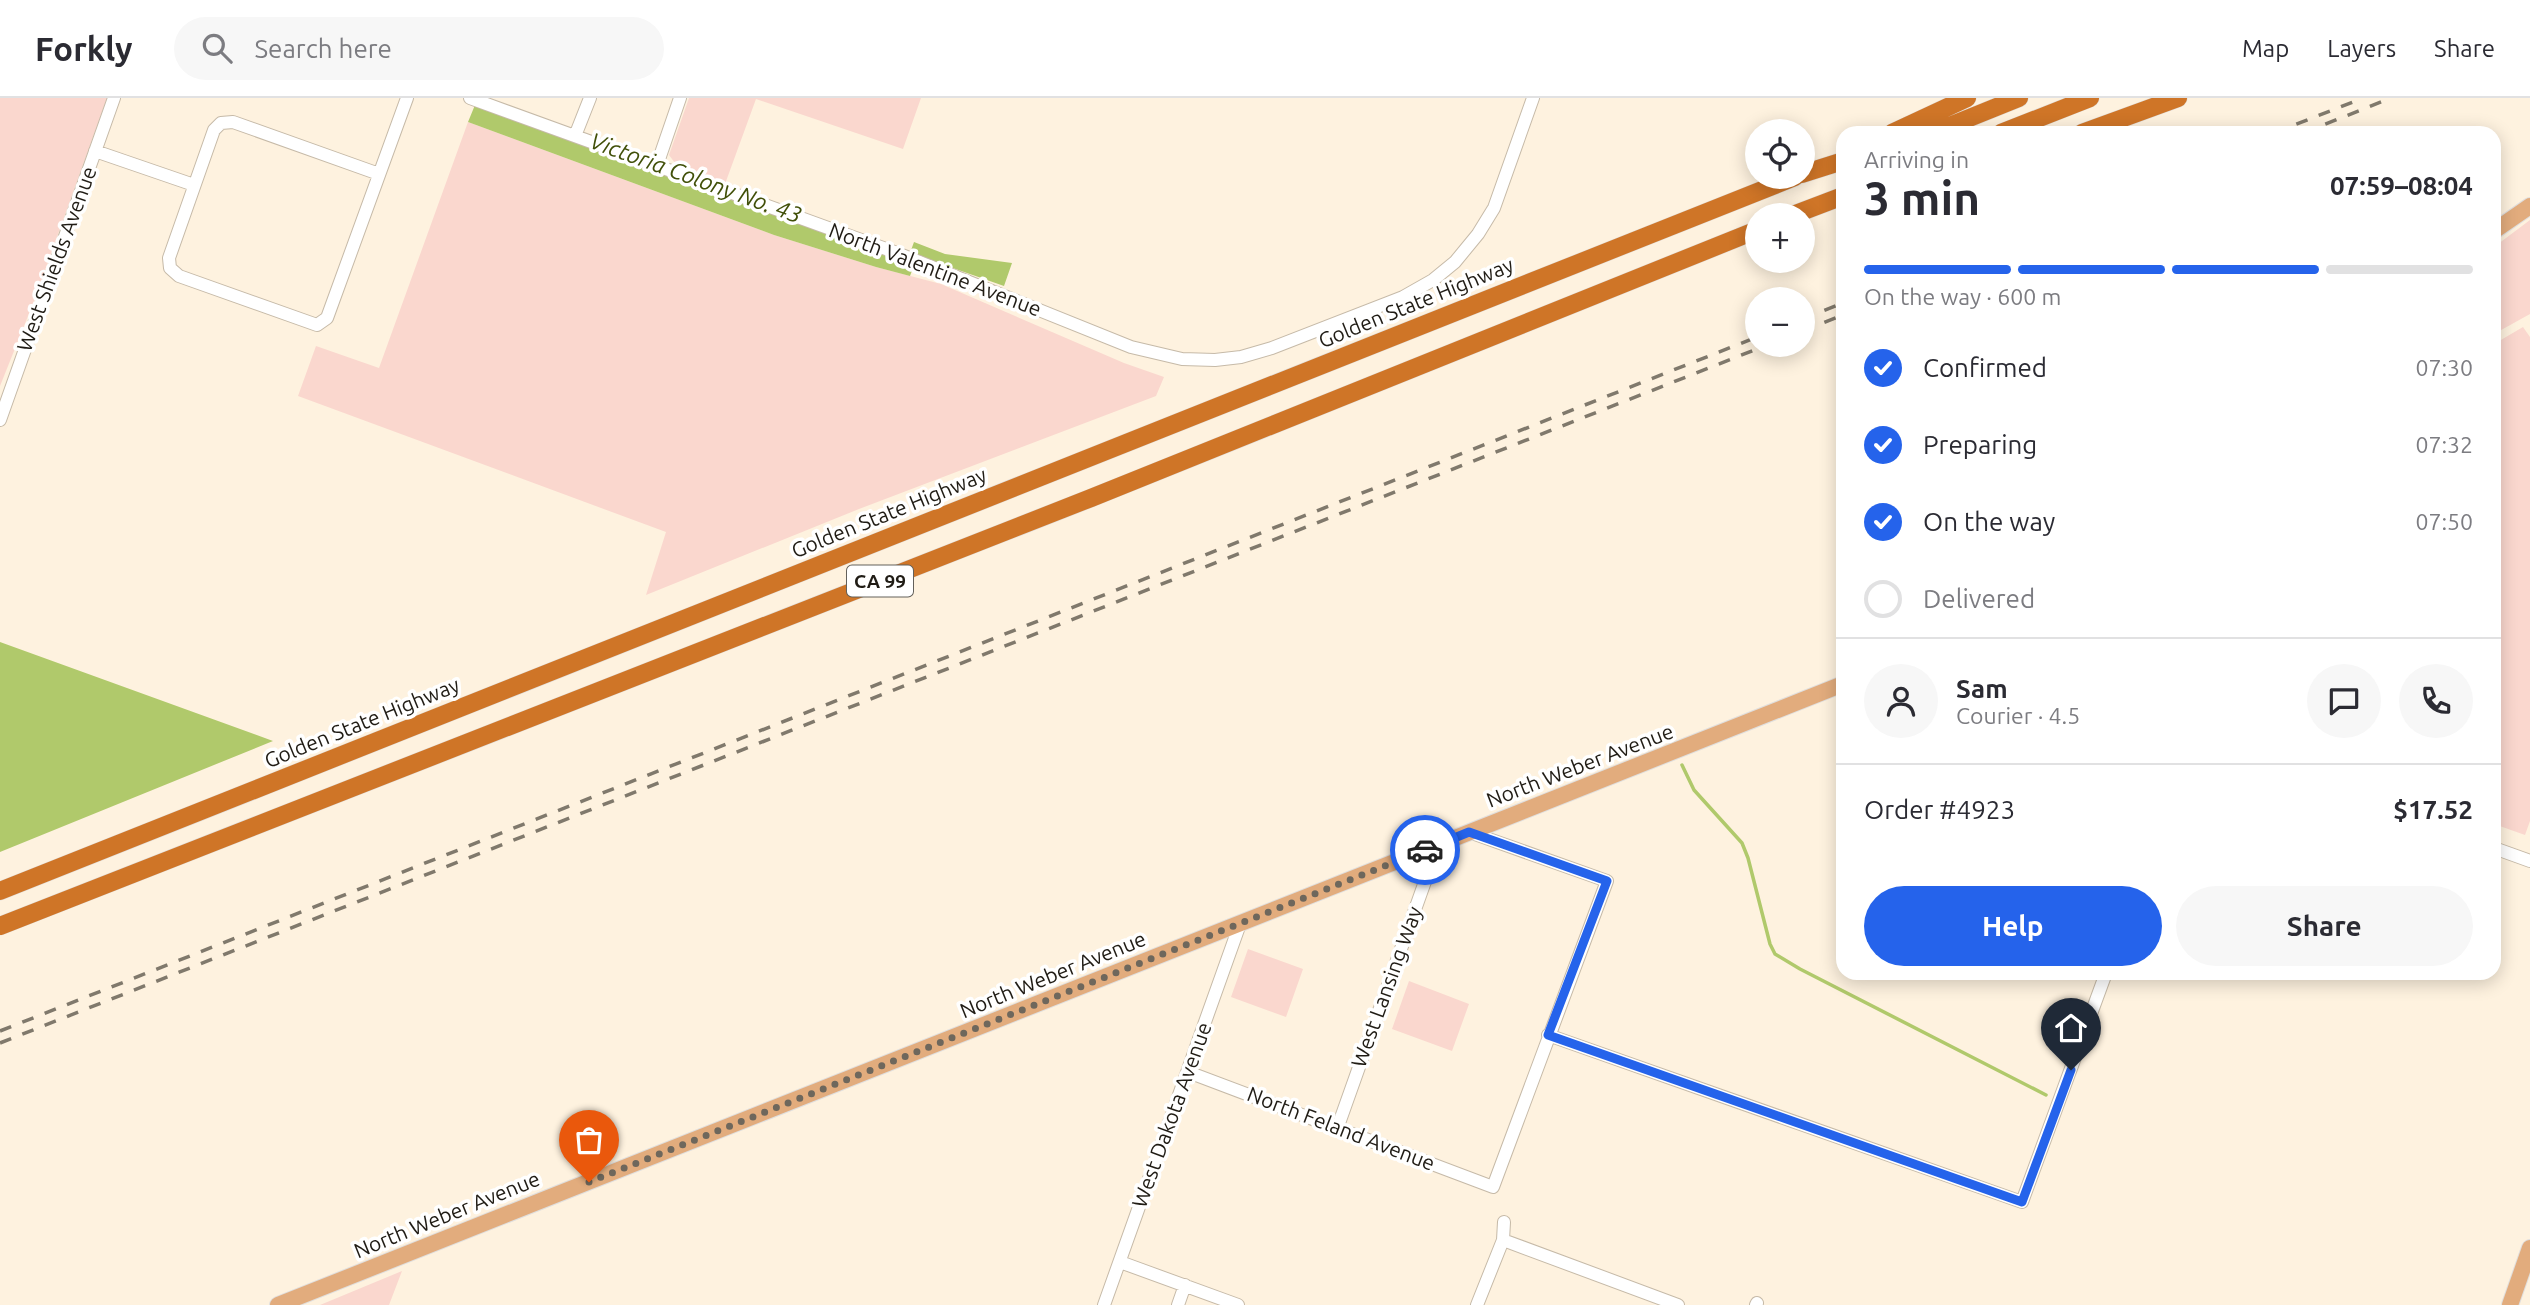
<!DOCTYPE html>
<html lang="en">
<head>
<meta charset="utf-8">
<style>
	:root { --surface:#fff; --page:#f7f7f7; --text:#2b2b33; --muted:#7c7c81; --line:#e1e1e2; --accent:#2563eb }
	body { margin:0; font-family:Ubuntu,sans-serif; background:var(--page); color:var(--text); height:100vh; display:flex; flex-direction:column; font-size:26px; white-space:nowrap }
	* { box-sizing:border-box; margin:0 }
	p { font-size:23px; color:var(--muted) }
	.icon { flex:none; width:38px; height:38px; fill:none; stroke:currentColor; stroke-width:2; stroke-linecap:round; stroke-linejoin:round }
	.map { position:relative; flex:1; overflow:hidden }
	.panel { position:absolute; left:1836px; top:28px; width:665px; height:854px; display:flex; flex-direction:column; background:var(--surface); border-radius:21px; box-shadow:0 4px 18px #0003 }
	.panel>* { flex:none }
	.tools { position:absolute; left:1745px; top:21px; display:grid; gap:14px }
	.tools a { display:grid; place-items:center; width:70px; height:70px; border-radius:50%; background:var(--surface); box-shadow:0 4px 18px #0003; font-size:35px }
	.pin { position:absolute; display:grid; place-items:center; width:60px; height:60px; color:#fff; margin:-72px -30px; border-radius:50% 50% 50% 0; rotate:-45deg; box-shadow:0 0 7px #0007 }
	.pin .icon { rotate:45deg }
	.courier { position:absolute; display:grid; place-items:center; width:70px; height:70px; margin:-35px; border:5px solid #2563eb; border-radius:50%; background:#fff; color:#222; box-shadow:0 2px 9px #0007 }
	.overview em { font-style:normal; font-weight:600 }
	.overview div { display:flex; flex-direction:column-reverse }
	.overview { display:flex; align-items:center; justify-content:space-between; height:119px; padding:0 28px }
	h1 { font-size:46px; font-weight:600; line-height:52px }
	.bar { display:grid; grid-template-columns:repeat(4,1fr); gap:10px 7px; align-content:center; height:84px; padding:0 28px }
	.bar i { height:9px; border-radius:5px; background:var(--line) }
	.bar .current { background:var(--accent) }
	.bar p { grid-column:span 4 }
	.line { display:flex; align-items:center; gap:18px; padding:0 28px; border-top:2px solid var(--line) }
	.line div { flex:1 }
	.round { display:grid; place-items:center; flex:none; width:74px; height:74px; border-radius:37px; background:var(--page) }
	ol { padding:0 28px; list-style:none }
	li { display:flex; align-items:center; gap:21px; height:77px }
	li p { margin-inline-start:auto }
	li .icon { padding:7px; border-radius:50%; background:var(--accent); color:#fff; stroke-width:4 }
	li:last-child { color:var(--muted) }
	li i { width:38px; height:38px; border:4px solid var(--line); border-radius:50% }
	.primary-button { display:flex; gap:14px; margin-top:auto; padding:14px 28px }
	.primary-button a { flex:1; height:80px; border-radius:42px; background:var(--accent); color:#fff; font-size:28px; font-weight:600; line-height:80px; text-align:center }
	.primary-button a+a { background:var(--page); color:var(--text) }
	header { display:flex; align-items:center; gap:42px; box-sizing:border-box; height:98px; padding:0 35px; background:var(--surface); border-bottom:2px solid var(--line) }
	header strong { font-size:33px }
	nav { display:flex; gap:38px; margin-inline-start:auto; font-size:24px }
	.search { width:490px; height:63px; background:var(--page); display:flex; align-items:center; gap:18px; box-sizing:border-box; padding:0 24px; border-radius:38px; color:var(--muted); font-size:26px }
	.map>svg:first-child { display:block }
	.green { fill:#fad7ce }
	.water { fill:#b0c96b }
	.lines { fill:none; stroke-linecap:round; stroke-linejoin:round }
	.stream { stroke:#b0c96b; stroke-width:3.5 }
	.minor-casing { stroke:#c6baa8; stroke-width:14 }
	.major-casing { stroke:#e0dfde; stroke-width:18 }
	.highway-casing { stroke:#e0dfde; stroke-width:19 }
	.minor { stroke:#fff; stroke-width:12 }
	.major { stroke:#e2ac7d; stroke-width:16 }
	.highway { stroke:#cf7527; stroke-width:18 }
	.rail { stroke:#80796c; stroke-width:3.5; stroke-dasharray:12 12; stroke-linecap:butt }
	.done { stroke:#6e675c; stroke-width:7; stroke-dasharray:0 12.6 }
	.route { stroke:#2563eb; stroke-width:9 }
	.labels { text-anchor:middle; stroke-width:7; stroke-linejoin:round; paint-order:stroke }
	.shield { fill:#fff; stroke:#63605b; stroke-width:2 }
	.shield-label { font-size:19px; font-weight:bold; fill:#201c15 }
	.street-label { font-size:21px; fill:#201c15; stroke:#fff }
	.water-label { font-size:23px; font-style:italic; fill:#415009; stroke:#fff }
</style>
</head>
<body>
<header>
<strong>Forkly</strong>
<div class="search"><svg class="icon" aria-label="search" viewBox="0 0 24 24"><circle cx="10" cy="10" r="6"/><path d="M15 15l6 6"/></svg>Search here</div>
<nav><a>Map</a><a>Layers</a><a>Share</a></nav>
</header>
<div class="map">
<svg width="2530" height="1207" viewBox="0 0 2530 1207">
	<rect width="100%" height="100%" fill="#fef2df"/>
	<path class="green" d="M0 0H107L34 203 0 288Z
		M689 0H921L903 51 756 1 725 86 678 69 669 57Z
		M468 24 774 137 876 169 941 186 1124 265 1164 279 1156 298 859 411 646 497 666 434 298 298 316 248 379 270Z
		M2530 122V216L2494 236V149Z
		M2523 229 2530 239V723L2525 737 2494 726V246Z
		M1248 851 1303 871 1286 919 1231 899Z
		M1409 883 1469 906 1452 953 1392 931Z
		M402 1173 389 1207H320Z"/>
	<path class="water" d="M475 7 914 167 910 178 876 169 774 137 468 24Z
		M914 144 945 156 1012 165 1004 188 910 155Z
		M0 544 273 643 0 754Z"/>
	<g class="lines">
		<path class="stream" d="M1682 667 1694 692 1742 745 1748 760 1770 846 1775 856 1800 871 2046 997"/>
		<defs>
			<path id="minor" d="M470 0 897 155 1131 249 1182 261 1215 262 1241 259 1272 250 1403 199 1433 182 1455 164 1478 136 1494 110 1533 0
				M575 38 590 0
				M95 53 194 87
				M657 67 680 0
				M379 76 233 24 221 25 214 32 169 160 170 170 179 178 317 227 327 220 407 0
				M0 322 114 0
				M2494 750 2530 763
				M1548 937 2022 1104 2106 875
				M1188 974 1493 1089 1607 783 1469 734
				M1337 1031 1438 747
				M1503 1142 1678 1207
				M1120 1164 1238 1207
				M1104 1207 1240 826
				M1178 1207 1185 1187
				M1477 1207 1503 1142 1504 1124
				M1756 1207 1757 1205"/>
			<path id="major" d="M2494 133 2530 108
				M278 1207 1843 586
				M2510 1207 2530 1150"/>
			<path id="highway" d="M1892 35 1967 0
				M1932 35 2019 0
				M2001 35 2090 0
				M2082 35 2178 0
				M1802 76 1843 63
				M1793 117 1843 98
				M0 793 1795 79
				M0 828 1091 400 1757 132"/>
		</defs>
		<use href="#minor" class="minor-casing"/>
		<use href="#major" class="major-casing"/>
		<use href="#highway" class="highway-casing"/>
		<use href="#minor" class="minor"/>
		<use href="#major" class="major"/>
		<use href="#highway" class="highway"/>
		<path class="rail" d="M2274 35 2363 0
			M2303 35 2391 0
			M1802 221 1843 205
			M1802 233 1843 217
			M0 933 1757 239
			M0 945 1767 247"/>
	</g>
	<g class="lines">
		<path class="done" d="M589 1084 1425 752"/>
		<path class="route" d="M1425 752 1469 734 1607 783 1548 937 2022 1104 2071 972"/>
	</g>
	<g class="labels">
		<rect class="shield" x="847" y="467.5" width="66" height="31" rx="5"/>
		<g class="shield-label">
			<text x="880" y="490">CA 99</text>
		</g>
		<g class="street-label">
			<text transform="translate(57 161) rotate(-70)" y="7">West Shields Avenue</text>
			<text transform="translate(935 172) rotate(21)" y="7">North Valentine Avenue</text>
			<text transform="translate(1416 205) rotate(-22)" y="7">Golden State Highway</text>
			<text transform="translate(889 415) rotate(-22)" y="7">Golden State Highway</text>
			<text transform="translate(362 625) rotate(-22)" y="7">Golden State Highway</text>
			<text transform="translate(1580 668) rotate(-21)" y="7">North Weber Avenue</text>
			<text transform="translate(1053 877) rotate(-22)" y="7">North Weber Avenue</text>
			<text transform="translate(1387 889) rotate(-70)" y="7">West Lansing Way</text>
			<text transform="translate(1172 1017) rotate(-70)" y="7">West Dakota Avenue</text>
			<text transform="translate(1341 1031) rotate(21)" y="7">North Feland Avenue</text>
			<text transform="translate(447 1117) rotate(-22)" y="7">North Weber Avenue</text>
		</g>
		<g class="water-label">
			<text transform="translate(696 80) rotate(20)" y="8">Victoria Colony No. 43</text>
		</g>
	</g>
</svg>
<div class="tools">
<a><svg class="icon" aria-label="locate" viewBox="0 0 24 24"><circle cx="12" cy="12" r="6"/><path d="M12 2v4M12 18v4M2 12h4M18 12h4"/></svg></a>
<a>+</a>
<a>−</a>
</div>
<div class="pin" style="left:589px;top:1084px;background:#ea580c"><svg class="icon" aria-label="bag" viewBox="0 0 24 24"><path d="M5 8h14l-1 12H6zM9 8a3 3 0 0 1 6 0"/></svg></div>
<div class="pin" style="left:2071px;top:972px;background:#1f2937"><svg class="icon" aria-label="home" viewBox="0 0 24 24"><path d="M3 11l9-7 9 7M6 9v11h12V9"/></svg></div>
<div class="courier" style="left:1425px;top:752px"><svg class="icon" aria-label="car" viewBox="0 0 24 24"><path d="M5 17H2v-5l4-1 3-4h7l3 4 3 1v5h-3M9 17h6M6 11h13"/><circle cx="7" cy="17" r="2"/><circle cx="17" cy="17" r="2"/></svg></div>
<section class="panel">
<div class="overview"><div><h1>3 min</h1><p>Arriving in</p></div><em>07:59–08:04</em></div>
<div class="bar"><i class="current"></i><i class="current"></i><i class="current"></i><i></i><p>On the way · 600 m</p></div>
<ol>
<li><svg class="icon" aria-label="check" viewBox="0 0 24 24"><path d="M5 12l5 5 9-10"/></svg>Confirmed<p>07:30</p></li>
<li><svg class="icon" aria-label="check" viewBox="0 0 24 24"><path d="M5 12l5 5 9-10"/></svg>Preparing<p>07:32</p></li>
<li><svg class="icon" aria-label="check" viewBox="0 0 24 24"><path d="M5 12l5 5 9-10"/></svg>On the way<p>07:50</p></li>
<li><i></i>Delivered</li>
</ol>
<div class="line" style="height:126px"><a class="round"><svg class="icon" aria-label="person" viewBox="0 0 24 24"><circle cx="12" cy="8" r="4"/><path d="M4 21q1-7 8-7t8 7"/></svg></a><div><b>Sam</b><p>Courier · 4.5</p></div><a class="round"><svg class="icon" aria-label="chat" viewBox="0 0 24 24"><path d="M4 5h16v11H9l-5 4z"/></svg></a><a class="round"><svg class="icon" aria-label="phone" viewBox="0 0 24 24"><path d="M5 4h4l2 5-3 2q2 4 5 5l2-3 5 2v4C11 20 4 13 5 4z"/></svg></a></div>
<div class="line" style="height:91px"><div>Order #4923</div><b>$17.52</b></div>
<div class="primary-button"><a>Help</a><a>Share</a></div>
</section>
</div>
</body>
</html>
